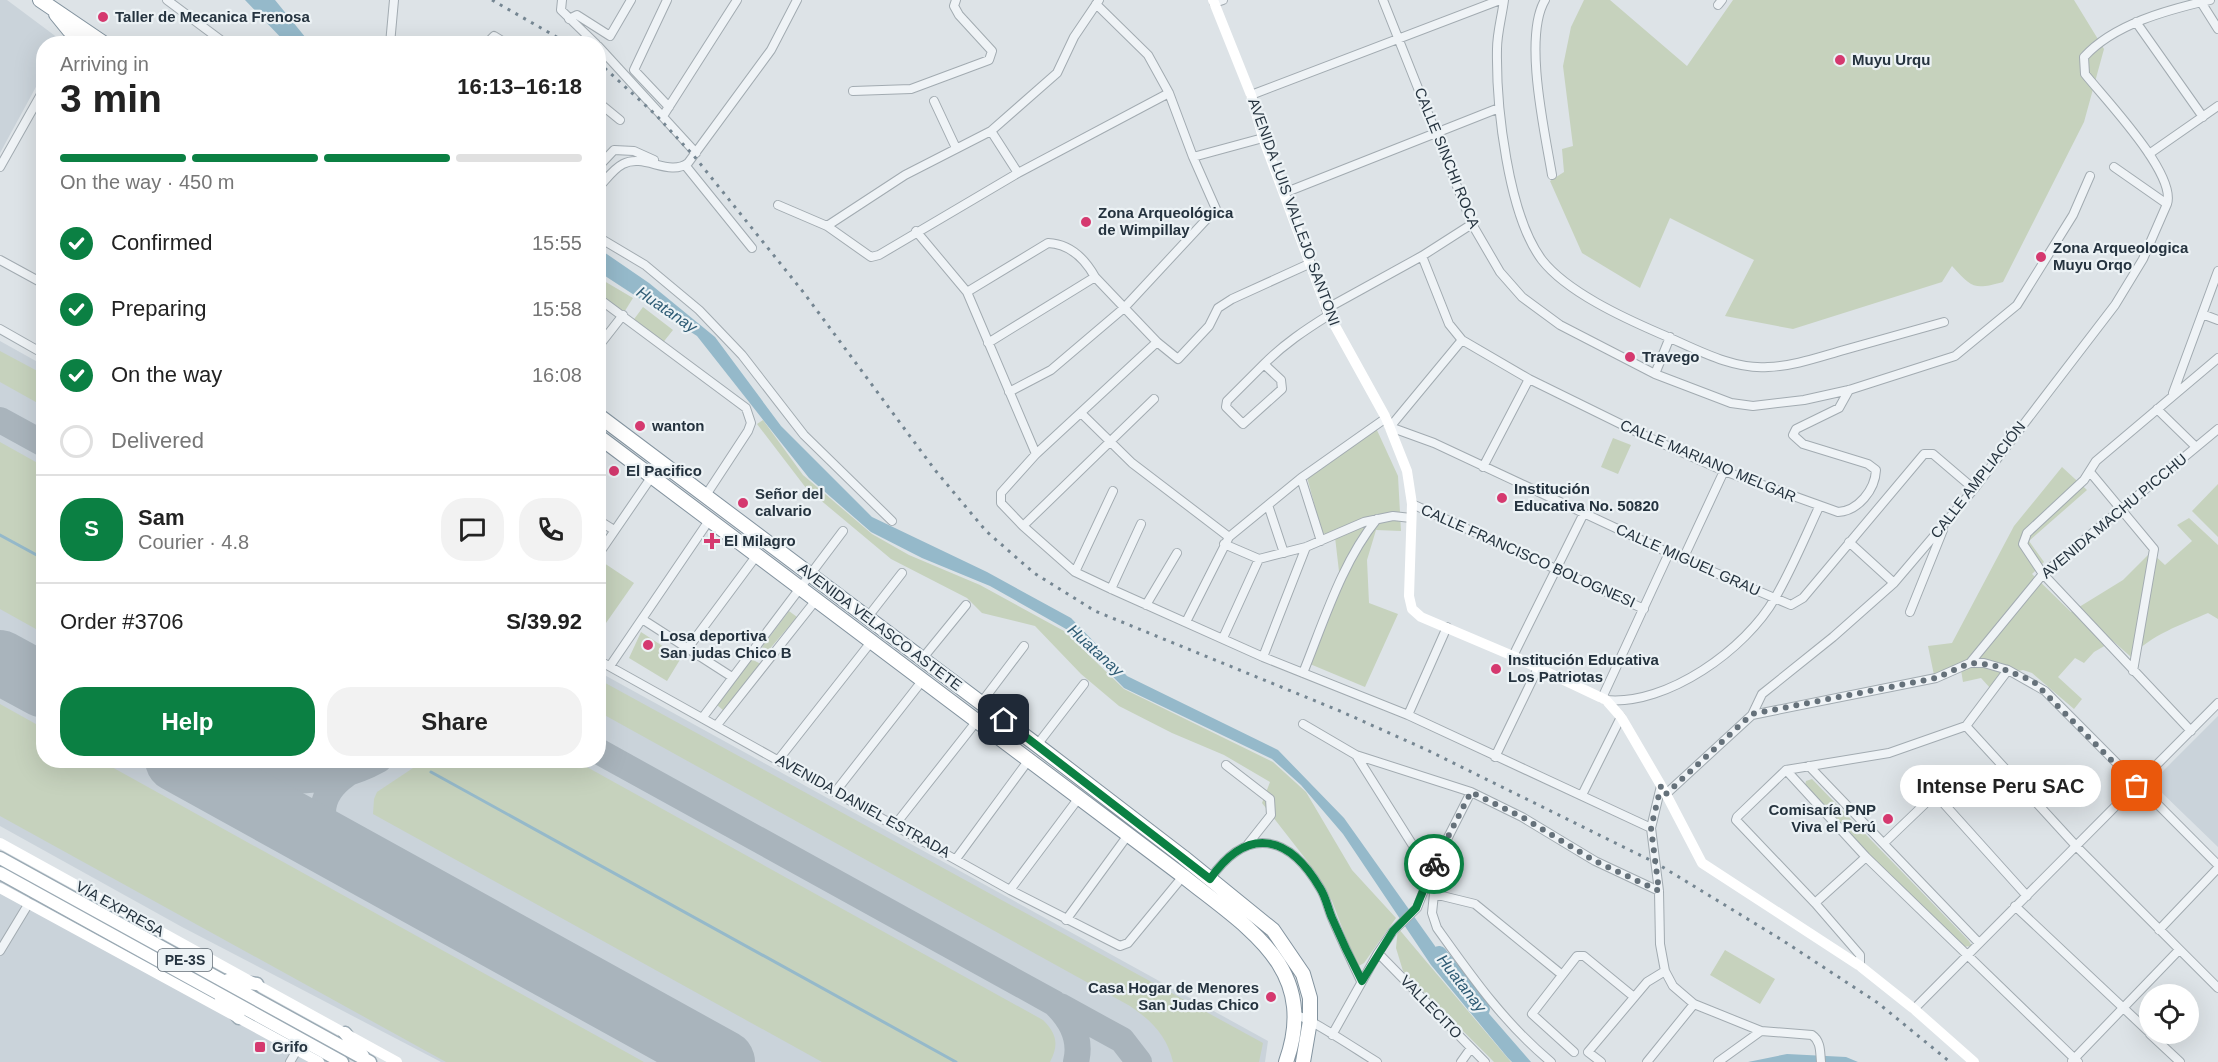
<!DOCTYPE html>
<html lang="en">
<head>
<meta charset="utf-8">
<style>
	:root { --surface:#fff; --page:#f2f2f2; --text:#222; --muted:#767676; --line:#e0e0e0; --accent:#0b8043 }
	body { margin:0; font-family:Arial,sans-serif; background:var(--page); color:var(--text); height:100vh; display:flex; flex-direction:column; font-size:22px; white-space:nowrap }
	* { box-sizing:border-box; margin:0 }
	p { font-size:20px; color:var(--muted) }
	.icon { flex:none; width:33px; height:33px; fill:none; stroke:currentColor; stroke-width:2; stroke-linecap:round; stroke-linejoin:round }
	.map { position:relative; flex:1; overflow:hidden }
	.side { position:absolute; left:36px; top:36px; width:570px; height:732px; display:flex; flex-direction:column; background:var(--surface); border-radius:24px; box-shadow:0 6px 24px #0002 }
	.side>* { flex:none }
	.fabs { position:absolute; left:2139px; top:984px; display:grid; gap:12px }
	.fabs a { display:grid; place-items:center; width:60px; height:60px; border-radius:50%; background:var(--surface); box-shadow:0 6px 24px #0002; font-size:30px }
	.pin { position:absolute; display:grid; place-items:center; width:51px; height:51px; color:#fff; margin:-26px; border-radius:12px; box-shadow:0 3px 9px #0006 }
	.courier { position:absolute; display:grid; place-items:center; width:60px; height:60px; margin:-30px; border:4px solid #0b8043; border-radius:50%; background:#fff; color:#222; box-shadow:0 2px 8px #0007 }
	.bubble { position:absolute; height:42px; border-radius:21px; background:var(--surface); box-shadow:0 6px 24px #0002; font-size:20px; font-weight:600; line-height:42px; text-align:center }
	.overview em { font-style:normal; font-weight:600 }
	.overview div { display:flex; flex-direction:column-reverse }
	.overview { display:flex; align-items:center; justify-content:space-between; height:102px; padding:0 24px }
	h1 { font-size:39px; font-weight:600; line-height:45px }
	.bar { display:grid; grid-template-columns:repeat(4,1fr); gap:9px 6px; align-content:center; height:72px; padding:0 24px }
	.bar i { height:8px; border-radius:4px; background:var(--line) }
	.bar .active { background:var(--accent) }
	.bar p { grid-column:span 4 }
	.line { display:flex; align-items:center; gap:15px; padding:0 24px; border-top:2px solid var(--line) }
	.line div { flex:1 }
	.round { display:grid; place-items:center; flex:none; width:63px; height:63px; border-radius:24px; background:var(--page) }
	ol { padding:0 24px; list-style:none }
	li { display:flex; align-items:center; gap:18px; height:66px }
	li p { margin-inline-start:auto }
	li .icon { padding:6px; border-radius:50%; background:var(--accent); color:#fff; stroke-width:4 }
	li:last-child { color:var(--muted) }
	li i { width:33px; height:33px; border:3px solid var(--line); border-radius:50% }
	.primary-button { display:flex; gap:12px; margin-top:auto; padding:12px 24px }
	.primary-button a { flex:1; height:69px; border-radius:24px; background:var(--accent); color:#fff; font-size:24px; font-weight:600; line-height:69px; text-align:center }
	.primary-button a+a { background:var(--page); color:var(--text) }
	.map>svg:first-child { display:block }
	.built { fill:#cad3da }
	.green { fill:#c6d2bd }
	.water { fill:#95b9ca }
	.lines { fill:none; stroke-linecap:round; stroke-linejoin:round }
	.stream { stroke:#95b9ca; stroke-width:3 }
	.river { stroke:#95b9ca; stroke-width:16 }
	.taxiway { stroke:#a9b4bc; stroke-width:26 }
	.runway { stroke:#a9b4bc; stroke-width:64 }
	.street-casing { stroke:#a2abb1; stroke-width:10 }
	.primary-casing { stroke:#9baab4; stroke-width:15 }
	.highway-casing { stroke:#83939f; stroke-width:16 }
	.street { stroke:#eff3f6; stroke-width:8 }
	.secondary { stroke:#fff; stroke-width:10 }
	.primary { stroke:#fff; stroke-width:12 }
	.highway { stroke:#fff; stroke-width:14 }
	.rail { stroke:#758692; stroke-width:3; stroke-dasharray:3 6; stroke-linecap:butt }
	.done { stroke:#65717a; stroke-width:6; stroke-dasharray:0 10.8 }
	.route { stroke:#0b8043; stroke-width:8 }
	.poi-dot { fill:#d5396f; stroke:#ecf2f5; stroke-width:2 }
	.labels { text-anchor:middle; stroke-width:4.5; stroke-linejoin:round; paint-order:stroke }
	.shield { fill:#ecf2f5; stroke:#616c76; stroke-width:1.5 }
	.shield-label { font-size:14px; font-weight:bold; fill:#25333f }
	.poi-label { font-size:15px; font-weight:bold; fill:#25333f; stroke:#ecf2f5; text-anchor:start }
	.street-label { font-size:15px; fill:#25333f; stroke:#ecf2f5 }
	.water-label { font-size:16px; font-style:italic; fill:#2e5b74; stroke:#ecf2f5 }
</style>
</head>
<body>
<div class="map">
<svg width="2218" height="1062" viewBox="0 0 2218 1062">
	<rect width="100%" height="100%" fill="#dde3e7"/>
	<path class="built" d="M0 0H7L62 41 61 43 44 44 43 74 0 153Z
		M0 341 43 365 44 760H598L599 672 1268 1041 1265 1062H441L182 927 0 826Z
		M2218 716V847L2158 789 2160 774Z
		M0 877 336 1062H0Z"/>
	<path class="green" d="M1584 0H1610L1687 66 1733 0H2074L2104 49 2084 122 2003 282C1974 290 1972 288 1952 266L1942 282 1793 329 1725 316 1754 260 1670 218 1640 288 1582 253 1550 181 1564 172 1562 149 1573 146 1563 66 1571 27Z
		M599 278 633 298 623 314 599 292Z
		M643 307 673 330 661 345 632 322Z
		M0 351 43 374V406L0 382Z
		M763 420 803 475 872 534 909 555 980 585 1064 631 1124 689 1273 762 1306 792 1352 870 1396 918 1364 963 1357 967 1332 901 1308 862 1262 803 1270 782 1224 755 1172 733 1119 706 1081 674 1035 626 982 613 967 598 891 559 806 488 757 424Z
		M1376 428 1398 476 1401 531 1376 530 1367 560 1369 603 1398 614 1365 687 1310 664 1340 580 1335 537 1322 533 1307 477Z
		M1613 438 1631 445 1618 474 1601 467Z
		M0 442 43 466V633L0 609Z
		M2062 467 2087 490 2029 541 2044 562 2032 574 2071 612 2123 580 2151 552 2165 565 2192 541 2177 525 2189 518 2218 545V619L2208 613C2183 624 2150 635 2131 657L2113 641 2094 652 2084 663 2075 658 2058 677 2082 699 2074 709 2032 673 2023 670 2001 674 1991 689 1981 678 1963 682 1961 670 1934 675 1928 646 1952 643 2014 526Z
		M2218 484V537L2192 511Z
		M601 561 634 583 599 633 598 566Z
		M789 611 797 617 767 652 762 647Z
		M641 632 681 658 667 681 629 658Z
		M751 659 761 664 724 711 717 705Z
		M598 679 1263 1043 1259 1062H1173C1167 1036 1152 1021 1130 1006L599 712Z
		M0 704 43 728 44 760 101 761 644 1062H446L0 816Z
		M425 760 576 761 1043 1020C1057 1034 1059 1045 1050 1062H822L373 814 374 799 377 792Z
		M1812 779 1969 941 1972 946 1962 947 1867 856 1805 785 1806 781Z
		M1398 928 1511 1062H1494L1403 971 1396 948Z
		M1725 950 1775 979 1760 1004 1710 975Z"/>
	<path class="water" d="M245 0H275L310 43H286Z
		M598 248 649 283 715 337 781 426 872 517 987 572 1071 618 1127 676 1278 750 1344 818 1457 977 1531 1062H1512L1508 1058 1431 965 1343 834 1301 785 1272 759 1124 688 1066 629 990 586 922 558 871 532 809 478 697 336 599 272Z
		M1787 1054 1846 1057 1858 1062H1748Z"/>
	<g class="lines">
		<path class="stream" d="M0 535 44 559
			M431 772 956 1062"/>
		<path class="river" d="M1439 954 1482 1009"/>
		<path class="taxiway" d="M0 420 44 444
			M598 751 1054 1003C1071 1019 1082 1038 1076 1062
			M179 761C246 778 314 796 379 760
			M346 775C311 800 319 833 350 856
			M1060 1006 1122 1040 1139 1062"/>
		<path class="runway" d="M0 662 44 686
			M177 760 723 1062"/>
		<defs>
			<path id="street" d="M167 0 226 44
				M562 0 561 10 596 44
				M667 0 634 70 669 107
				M1383 0 1472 224 1500 272 1522 297 1560 325 1655 374 1731 403 1753 406 1804 400 1849 390 1955 356 2017 305 2073 215 2090 176
				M1504 0C1502 16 1497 33 1497 49 1496 106 1508 215 1542 260 1567 292 1624 318 1661 334 1694 348 1732 370 1768 367 1794 366 1819 357 1844 350 1877 341 1911 331 1944 322
				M1545 0C1523 37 1545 133 1552 175
				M2201 2 2218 29
				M1214 3 1223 0
				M1718 5 1722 0
				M569 19 577 15 610 36 631 0
				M2136 22 2203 117
				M69 44 76 31
				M390 44 394 0
				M486 44 494 36 507 44
				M598 46 696 153
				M853 91 911 89 989 60 992 51 959 15 954 6 956 0
				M1251 95 1500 0
				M934 101 956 148
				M598 102 620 120
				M663 116 737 0
				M991 131 1018 173
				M2149 154 2218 106
				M1193 157 1263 138
				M685 165 752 248
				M0 167 44 89
				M598 167 614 150 634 151 654 160
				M598 188C606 180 613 169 623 164 644 153 669 177 688 163L771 50 797 0
				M1284 193 1499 108
				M2167 204C2177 174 2104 98 2085 74L2084 57C2114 24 2167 10 2210 0
				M778 205 827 226 871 257 879 255 1018 173 1169 93
				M827 226 905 175 991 131 1057 73 1074 37 1099 0
				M916 231 967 292 1036 454
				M598 237 645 265 699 310 742 355 804 435 892 521
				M1422 256 1449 324 1462 340 1529 379 1643 435 1724 471 1838 512C1858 511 1875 490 1876 470L1868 464 1803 444 1793 435 1796 429 1839 408 1849 390
				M0 260 44 284
				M967 292 1048 243C1070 244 1085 259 1095 277
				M598 298 746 408 751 423 748 431 706 495
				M1326 309 1422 256 1472 224
				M2202 314 2218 320
				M0 329 44 354
				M1462 340 1390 427 1434 443 1669 553 1791 605 1803 598 1924 454H1933L1974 489
				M988 343 1095 277 1157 342 1178 359 1209 326 1218 308 1232 299 1311 263
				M598 347 623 315
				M1264 364 1281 380 1282 389 1243 424 1226 407 1227 401 1264 364C1284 344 1305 330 1329 315
				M1655 374 1670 337
				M1009 392 1051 370 1124 308 1216 209 1193 157 1169 93 1148 55 1096 4
				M2173 393 2218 271
				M1154 399 1023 526 1075 572 1111 589 1263 657 1408 715 1651 828
				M2157 409 2196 447
				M1081 413 1132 463 1229 537
				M1483 467 1529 379
				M2090 472 2154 549 2133 671
				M1301 478 1321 541
				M1412 504 1644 609
				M1268 505 1284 553
				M598 520 614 530
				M1023 526 1001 503V493L1036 454 1157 342
				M1849 542 1894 583
				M1224 544 1259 559 1306 547 1364 522 1393 516 1411 518
				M598 555 661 463
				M1683 559 1724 471
				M1075 572 1113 491
				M1111 589 1141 524
				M1146 605 1177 553
				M1910 612 1943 530
				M867 618 902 573
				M642 619 732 677
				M1186 622 1229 537 1301 478 1386 418
				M1223 638 1259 559
				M688 648 757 555
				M1513 656 1584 513
				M1263 657 1306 547
				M922 659 966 605
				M598 660 1010 890 1120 946 1128 943 1184 875
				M1970 663 2043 574 2218 429
				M610 666 710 519
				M1303 673C1324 621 1342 562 1377 519
				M1602 698 1669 553
				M1606 700C1667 706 1746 649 1775 598 1792 569 1805 537 1819 507
				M981 703 1024 646
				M1408 715 1447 627
				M1752 715 1762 694 1833 637 1894 583 1974 489 2115 305 2143 259 2167 204 2114 167
				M703 717 843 531
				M1303 724 1356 755 1417 852 1429 876 1434 894 1475 904 1561 974
				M717 725 816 600
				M1966 726 2077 847 2218 988
				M2191 731 2043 574 2023 544 2027 533 2084 480 2096 461 2218 358
				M1037 745 1084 684
				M1356 755 1471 792 1522 817 1595 861 1659 891
				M1495 757 1538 668
				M779 759 871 642
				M1226 765 1270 799 1271 815 1248 844
				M1809 766 1979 943
				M1786 770 1866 857 2078 1062
				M1661 786 1651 828 1659 891 1660 944 1665 971 1673 986 1694 1004 1761 1031 1812 1035C1821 1041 1820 1052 1821 1062
				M836 791 922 681
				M1666 794 1752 715 1936 678 1970 663H1984L2008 670
				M1582 795 1621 717
				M895 825 987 708
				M1884 843 1932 797 1937 796 2027 896
				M956 859 1028 761
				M1210 879C1248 825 1289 835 1320 888 1326 897 1328 909 1332 918 1341 939 1351 960 1361 981
				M1010 890 1078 799
				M1434 894 1432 913 1437 928C1472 977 1504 1023 1551 1062
				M1815 903 1866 857
				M2015 906 2150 1033
				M1066 920 1128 835
				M2159 930 2218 868
				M0 951 29 903
				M1378 953 1485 1062
				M1860 966V955L1815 903 1736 820 1737 817 1786 770 1889 753 1966 726 2008 670 2045 691 2218 865
				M1914 1009 2218 703
				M1295 1015C1306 1015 1363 1054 1377 1062
				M2150 1034 2180 1062
				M1332 1035 1378 953 1393 931 1417 908 1433 867 1471 792
				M1574 1052 1532 1014 1577 956H1584L1634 997
				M2072 1061 2179 950
				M290 1062 297 1050
				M1461 1062 1471 1048
				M1601 1062 1588 1052 1647 982 1665 971
				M1647 1062 1694 1004
				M1718 1062 1761 1031"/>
			<path id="primary" d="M0 858 370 1062
				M0 873 342 1062
				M228 980 257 984
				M221 999 239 1018
				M345 1033 363 1056"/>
			<path id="highway" d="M40 0 105 44
				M56 14 69 30 86 44
				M598 415 1037 745 1183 857 1273 930 1303 974 1310 998V1021L1303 1062
				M598 436 1183 876C1246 927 1320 967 1286 1062"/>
		</defs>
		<use href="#street" class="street-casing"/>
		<use href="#primary" class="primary-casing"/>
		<use href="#highway" class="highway-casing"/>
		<use href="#street" class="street"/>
		<path class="secondary" d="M1213 0 1251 95 1263 138 1329 315 1386 418 1407 471 1412 504 1409 596 1412 609 1421 617 1513 656 1606 700 1621 717 1666 794 1702 863 1860 966 1914 1009 1974 1062
			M0 843 397 1062
			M0 888 319 1062"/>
		<use href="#primary" class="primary"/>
		<use href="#highway" class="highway"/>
		<path class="rail" d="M492 0 569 44
			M598 62 656 115 694 156 804 293 935 470 986 531 1034 573 1095 611 1340 711 1425 749 1656 863 1782 940 1878 1003 1950 1062"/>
	</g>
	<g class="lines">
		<path class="done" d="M1434 864 1471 792 1522 817 1595 861 1659 891 1651 828 1661 786 1666 794 1752 714 1936 678 1970 663 1993 665 2033 681 2137 786"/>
		<path class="route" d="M1004 720 1210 879C1248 825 1289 835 1320 888 1326 897 1328 909 1332 918 1341 939 1351 960 1362 981L1393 931 1416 908 1434 864"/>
	</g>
	<g class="poi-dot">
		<circle cx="103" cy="17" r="6"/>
		<circle cx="1840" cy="60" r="6"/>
		<circle cx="1086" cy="222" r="6"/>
		<circle cx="2041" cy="257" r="6"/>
		<circle cx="1630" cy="357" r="6"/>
		<circle cx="640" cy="426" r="6"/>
		<circle cx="614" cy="471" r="6"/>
		<circle cx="1502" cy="498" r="6"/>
		<circle cx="743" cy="503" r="6"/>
		<path d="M709 532h6v6h6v6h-6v6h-6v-6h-6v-6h6z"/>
		<circle cx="648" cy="645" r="6"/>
		<circle cx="1496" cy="669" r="6"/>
		<circle cx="1888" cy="819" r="6"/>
		<circle cx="1271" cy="997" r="6"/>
		<rect x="254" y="1041" width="12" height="12" rx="3"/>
	</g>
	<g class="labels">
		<rect class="shield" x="158" y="949" width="54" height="22" rx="4.5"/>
		<g class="shield-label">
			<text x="185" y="965">PE-3S</text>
		</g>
		<g class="poi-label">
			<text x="115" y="22">Taller de Mecanica Frenosa</text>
			<text x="1852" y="65">Muyu Urqu</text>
			<text x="1098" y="218">Zona Arqueológica<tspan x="1098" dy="17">de Wimpillay</tspan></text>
			<text x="2053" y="253">Zona Arqueologica<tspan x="2053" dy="17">Muyu Orqo</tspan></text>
			<text x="1642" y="362">Travego</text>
			<text x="652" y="431">wanton</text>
			<text x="626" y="476">El Pacifico</text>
			<text x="1514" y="494">Institución<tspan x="1514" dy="17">Educativa No. 50820</tspan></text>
			<text x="755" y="499">Señor del<tspan x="755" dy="17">calvario</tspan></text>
			<text x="724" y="546">El Milagro</text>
			<text x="660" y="641">Losa deportiva<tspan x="660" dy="17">San judas Chico B</tspan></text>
			<text x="1508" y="665">Institución Educativa<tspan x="1508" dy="17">Los Patriotas</tspan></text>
			<text x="1876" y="815" text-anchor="end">Comisaría PNP<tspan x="1876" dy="17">Viva el Perú</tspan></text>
			<text x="1259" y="993" text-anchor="end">Casa Hogar de Menores<tspan x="1259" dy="17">San Judas Chico</tspan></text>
			<text x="272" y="1052">Grifo</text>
		</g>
		<g class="street-label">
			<text transform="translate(1447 158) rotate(68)" y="5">CALLE SINCHI ROCA</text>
			<text transform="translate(1294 212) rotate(70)" y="5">AVENIDA LUIS VALLEJO SANTONI</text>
			<text transform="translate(1708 461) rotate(23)" y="5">CALLE MARIANO MELGAR</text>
			<text transform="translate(1978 480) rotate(-52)" y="5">CALLE AMPLIACIÓN</text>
			<text transform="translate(2114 516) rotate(-40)" y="5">AVENIDA MACHU PICCHU</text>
			<text transform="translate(1528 556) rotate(24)" y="5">CALLE FRANCISCO BOLOGNESI</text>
			<text transform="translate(1688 560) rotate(24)" y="5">CALLE MIGUEL GRAU</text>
			<text transform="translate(880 627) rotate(37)" y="5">AVENIDA VELASCO ASTETE</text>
			<text transform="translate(863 806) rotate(29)" y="5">AVENIDA DANIEL ESTRADA</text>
			<text transform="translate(120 909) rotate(29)" y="5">VÍA EXPRESA</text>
			<text transform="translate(1431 1007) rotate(46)" y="5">VALLECITO</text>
		</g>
		<g class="water-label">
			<text transform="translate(667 309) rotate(34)" y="6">Huatanay</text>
			<text transform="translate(1096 650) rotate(42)" y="6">Huatanay</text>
			<text transform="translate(1462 983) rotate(52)" y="6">Huatanay</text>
		</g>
	</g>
</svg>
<div class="fabs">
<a><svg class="icon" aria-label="locate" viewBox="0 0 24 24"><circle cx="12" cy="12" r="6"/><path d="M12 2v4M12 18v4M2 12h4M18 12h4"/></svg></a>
</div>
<div class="pin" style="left:2137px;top:786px;background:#ea580c"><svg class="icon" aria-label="bag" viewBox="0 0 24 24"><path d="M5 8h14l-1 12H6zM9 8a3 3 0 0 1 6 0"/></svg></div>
<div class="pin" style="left:1004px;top:720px;background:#1f2937"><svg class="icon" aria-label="home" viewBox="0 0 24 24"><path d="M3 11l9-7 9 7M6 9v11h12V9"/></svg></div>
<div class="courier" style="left:1434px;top:864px"><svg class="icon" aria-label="bike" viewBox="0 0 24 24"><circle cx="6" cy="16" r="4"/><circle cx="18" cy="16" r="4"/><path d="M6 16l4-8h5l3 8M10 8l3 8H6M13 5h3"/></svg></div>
<div class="bubble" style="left:1900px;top:765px;width:201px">Intense Peru SAC</div>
<section class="side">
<div class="overview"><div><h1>3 min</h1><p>Arriving in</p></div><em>16:13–16:18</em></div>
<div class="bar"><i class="active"></i><i class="active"></i><i class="active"></i><i></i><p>On the way · 450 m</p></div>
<ol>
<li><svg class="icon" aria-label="check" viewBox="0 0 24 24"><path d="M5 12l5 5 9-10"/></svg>Confirmed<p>15:55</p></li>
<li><svg class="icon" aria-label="check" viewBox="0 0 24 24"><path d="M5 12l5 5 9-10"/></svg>Preparing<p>15:58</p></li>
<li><svg class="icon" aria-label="check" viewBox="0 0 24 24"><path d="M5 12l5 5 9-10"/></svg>On the way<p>16:08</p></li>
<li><i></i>Delivered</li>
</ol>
<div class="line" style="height:108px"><b class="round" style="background:var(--accent);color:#fff">S</b><div><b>Sam</b><p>Courier · 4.8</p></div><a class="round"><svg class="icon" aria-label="chat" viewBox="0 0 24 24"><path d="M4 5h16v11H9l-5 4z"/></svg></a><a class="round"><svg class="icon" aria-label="phone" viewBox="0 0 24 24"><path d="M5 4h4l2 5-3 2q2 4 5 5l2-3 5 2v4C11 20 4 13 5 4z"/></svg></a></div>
<div class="line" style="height:78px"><div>Order #3706</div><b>S/39.92</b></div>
<div class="primary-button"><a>Help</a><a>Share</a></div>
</section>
</div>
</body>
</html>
